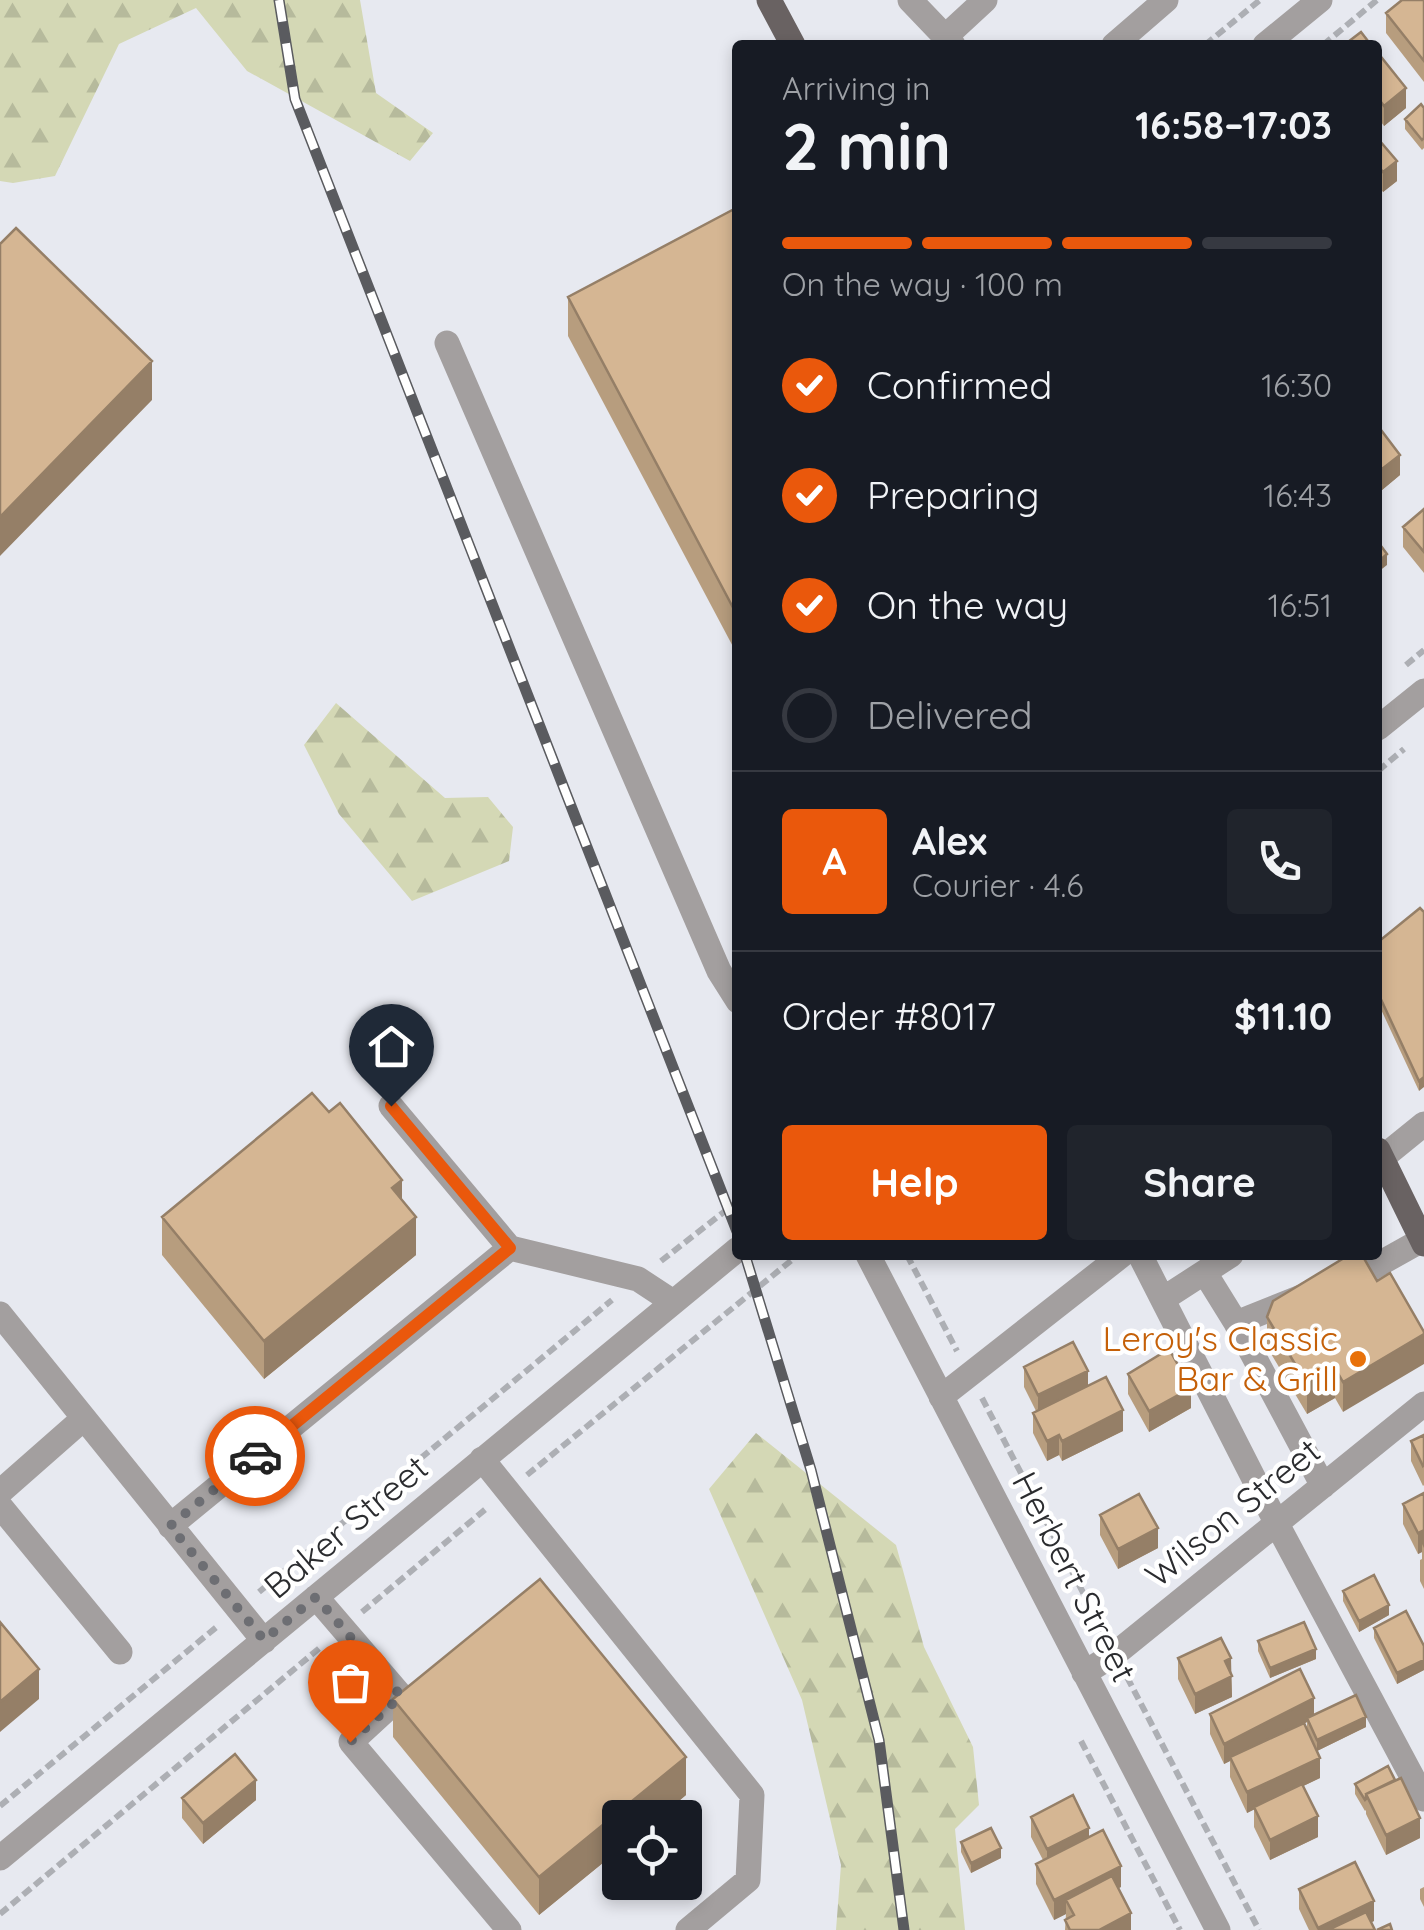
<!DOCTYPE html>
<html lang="en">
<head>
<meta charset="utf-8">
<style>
	:root { --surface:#171b24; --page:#20242c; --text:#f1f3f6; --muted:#9ea1a6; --line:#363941; --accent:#ea580c }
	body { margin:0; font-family:Quicksand,sans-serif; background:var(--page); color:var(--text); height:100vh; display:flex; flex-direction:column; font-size:38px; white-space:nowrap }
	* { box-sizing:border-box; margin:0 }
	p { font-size:32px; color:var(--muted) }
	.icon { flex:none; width:55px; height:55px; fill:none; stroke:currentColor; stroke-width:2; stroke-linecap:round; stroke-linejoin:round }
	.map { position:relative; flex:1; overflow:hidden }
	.drawer { position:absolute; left:732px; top:40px; width:650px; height:1220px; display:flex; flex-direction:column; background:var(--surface); border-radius:10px; box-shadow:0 5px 15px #0003 }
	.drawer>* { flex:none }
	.tools { position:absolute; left:602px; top:1800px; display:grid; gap:20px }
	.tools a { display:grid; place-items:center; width:100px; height:100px; border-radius:10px; background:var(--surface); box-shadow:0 5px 15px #0003; font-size:50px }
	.pin { position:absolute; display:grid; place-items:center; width:85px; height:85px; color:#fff; margin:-102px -42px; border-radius:50% 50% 50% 0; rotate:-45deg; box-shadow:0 0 10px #0007 }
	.pin .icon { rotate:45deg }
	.courier { position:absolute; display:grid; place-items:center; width:100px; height:100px; margin:-50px; border:8px solid #ea580c; border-radius:50%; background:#fff; color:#222; box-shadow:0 2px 12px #0007 }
	.head em { font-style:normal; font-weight:700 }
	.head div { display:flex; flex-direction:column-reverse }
	.head { display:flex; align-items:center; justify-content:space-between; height:170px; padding:0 50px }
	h1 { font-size:65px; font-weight:700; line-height:75px }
	.bar { display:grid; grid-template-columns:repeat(4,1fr); gap:15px 10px; align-content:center; height:120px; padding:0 50px }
	.bar i { height:12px; border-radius:8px; background:var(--line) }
	.bar .selected { background:var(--accent) }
	.bar p { grid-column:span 4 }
	.line { display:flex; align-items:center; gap:25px; padding:0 50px; border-top:2px solid var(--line) }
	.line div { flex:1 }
	.round { display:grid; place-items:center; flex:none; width:105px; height:105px; border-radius:10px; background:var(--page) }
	ol { padding:0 50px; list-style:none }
	li { display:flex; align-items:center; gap:30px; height:110px }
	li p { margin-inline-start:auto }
	li .icon { padding:10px; border-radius:50%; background:var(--accent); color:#fff; stroke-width:4 }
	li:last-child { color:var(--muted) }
	li i { width:55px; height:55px; border:5px solid var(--line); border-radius:50% }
	.button { display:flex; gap:20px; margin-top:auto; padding:20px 50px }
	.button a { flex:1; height:115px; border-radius:10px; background:var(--accent); color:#fff; font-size:40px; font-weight:700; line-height:115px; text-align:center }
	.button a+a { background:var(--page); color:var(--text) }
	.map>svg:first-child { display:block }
	.forest { fill:url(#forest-firs) }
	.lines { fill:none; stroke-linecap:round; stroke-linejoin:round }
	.path { stroke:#adafb4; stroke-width:6; stroke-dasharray:10 5; stroke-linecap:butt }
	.minor { stroke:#a39f9f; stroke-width:25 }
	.major { stroke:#696262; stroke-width:25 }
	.rail-casing { stroke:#5a5b5f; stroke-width:11 }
	.rail { stroke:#fff; stroke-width:8; stroke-dasharray:22; stroke-linecap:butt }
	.wall { fill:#b79d7e }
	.shaded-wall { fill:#957f67 }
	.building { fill:#d5b693; stroke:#957f67; stroke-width:2.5 }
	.done { stroke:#6d6e73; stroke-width:10; stroke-dasharray:0 18 }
	.route { stroke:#ea580c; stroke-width:12 }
	.food-dot { fill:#e8710a; stroke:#fff; stroke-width:4 }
	.labels { text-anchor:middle; stroke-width:9; stroke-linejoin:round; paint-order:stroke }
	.food-label { font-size:35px; fill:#c56008; stroke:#fff; text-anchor:end }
	.street-label { font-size:35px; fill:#2b2c2f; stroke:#fff }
</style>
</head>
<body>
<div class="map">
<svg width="1424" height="1930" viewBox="0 0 1424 1930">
	<defs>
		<pattern id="forest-firs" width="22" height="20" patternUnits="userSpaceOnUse" patternTransform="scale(2.5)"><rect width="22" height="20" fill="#d4d8b5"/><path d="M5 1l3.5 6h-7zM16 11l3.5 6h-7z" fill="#b6ba9c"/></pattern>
	</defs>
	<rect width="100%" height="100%" fill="#e7e9f0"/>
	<path class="forest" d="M0 0H360L376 93 433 133 410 161 247 71 196 8 119 44 55 176 13 183 0 181Z
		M336 703 445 798 488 797 513 827 509 861 412 901 339 814 304 745Z
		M756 1433 896 1545 924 1647 973 1747 979 1805 955 1829 965 1930H836L841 1865 802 1700 709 1489Z"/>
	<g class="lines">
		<path class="path" d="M1205 45 1260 0
			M1323 45 1377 0
			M1406 665 1424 650
			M1378 771 1404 749
			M907 1255 957 1351
			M661 1261 738 1201
			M982 1398 1103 1631
			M527 1475 798 1255
			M259 1592 612 1300
			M362 1612 487 1508
			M1127 1677 1259 1930
			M1081 1741 1180 1930
			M0 1806 219 1625
			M0 1914 322 1646"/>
		<path class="minor" d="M910 0 953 45
			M945 37 985 0
			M1114 45 1166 0
			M1265 45 1320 0
			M447 343 719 971 738 1001
			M1378 728 1424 691
			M391 1106 510 1248 638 1279 673 1302
			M1382 1158 1424 1124
			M868 1255 1218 1930
			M1140 1255 1277 1524 1424 1799
			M1205 1273 1236 1323 1323 1486
			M1338 1282 1372 1268 1422 1240
			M1163 1299 1231 1255
			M0 1314 264 1641
			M1236 1323 1301 1297
			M941 1397 1122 1255
			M482 1459 752 1795 748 1880 688 1930
			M0 1492 83 1419
			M0 1506 120 1652
			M170 1526 510 1248
			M316 1597 401 1696 351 1742 509 1930
			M1084 1673 1115 1654 1424 1404
			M0 1858 738 1249"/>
		<path class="major" d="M769 0 793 45
			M1378 1150 1424 1244"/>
		<defs>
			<path id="rail" d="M279 0 295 99 738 1234
				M745 1255 811 1470 879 1740 904 1930"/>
		</defs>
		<use href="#rail" class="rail-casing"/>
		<use href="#rail" class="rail"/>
	</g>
	<path class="wall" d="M1424 0V82L1386 33V13Z
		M1378 53 1406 108 1384 126 1378 118Z
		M1424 108V148L1422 150 1405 129V119Z
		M1378 141 1397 181 1383 192 1378 186Z
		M738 207V656L568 336V297Z
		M1378 426 1400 475 1382 490 1378 484Z
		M1424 509V573L1403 547V527Z
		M1420 908 1419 1091 1378 1003V942Z
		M402 1201 416 1255 264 1379 162 1255V1217Z
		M1349 1255 1343 1412 1335 1398 1307 1414 1267 1347V1317Z
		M1024 1367 1088 1386 1123 1431 1062 1461 1059 1455 1047 1461 1033 1433V1413L1036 1411 1024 1387Z
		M1128 1374 1191 1408 1149 1432 1128 1394Z
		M1424 1435V1485L1423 1486 1411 1461V1441Z
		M1424 1493V1589L1420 1581V1560L1422 1559V1552L1418 1554 1403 1524V1504Z
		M1100 1515 1158 1548 1118 1569 1100 1535Z
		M1343 1591 1389 1615 1359 1632 1343 1601Z
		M1374 1628 1424 1646V1670L1397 1684 1374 1638Z
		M1258 1641 1316 1659 1270 1678 1258 1651Z
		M1178 1658 1231 1673 1232 1697 1195 1714 1178 1679Z
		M393 1699 686 1795 539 1915 393 1737Z
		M1210 1714 1314 1715 1366 1727 1317 1751 1307 1728V1722L1304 1724 1320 1778 1303 1786 1318 1837 1270 1860 1254 1827V1809L1247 1813 1230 1777V1761L1224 1764 1210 1734Z
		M1395 1780 1420 1838 1386 1855 1366 1814V1810L1365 1811 1355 1794V1784Z
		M182 1798 256 1800 203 1844 182 1818Z
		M1031 1817 1089 1837 1121 1887 1118 1888 1131 1930H1065L1066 1914 1054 1920 1036 1884V1864L1043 1860 1031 1837Z
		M961 1842 1001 1858 971 1873 961 1852Z
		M1424 1887V1907L1420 1899V1889Z
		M1299 1889 1374 1921 1371 1922 1375 1930H1309L1299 1909Z"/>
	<path class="shaded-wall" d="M1406 88V108L1384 126V106Z
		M1397 161V181L1383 192V172Z
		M152 361V400L0 556V517Z
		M1400 455V475L1382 490V469Z
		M1387 554V565L1378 572V562Z
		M1424 1077V1087L1419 1091V1081Z
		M402 1180V1218L392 1188Z
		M416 1217V1255L264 1379V1341Z
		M1424 1334V1364L1343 1412V1382Z
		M1335 1368V1398L1307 1414V1384Z
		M1088 1371V1391L1038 1415V1395Z
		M1191 1388V1408L1149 1432V1411Z
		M1123 1410V1431L1062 1461V1441Z
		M1059 1435V1455L1047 1461V1441Z
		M1158 1528V1548L1118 1569V1549Z
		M1424 1530V1548L1422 1544V1552L1418 1554V1533Z
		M1389 1605V1615L1359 1632V1621Z
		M1316 1649V1659L1270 1678V1668Z
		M1231 1658 1232 1697 1195 1714V1694L1225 1661Z
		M1424 1660V1670L1397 1684V1673Z
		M39 1669V1699L0 1732V1702Z
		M1314 1698V1718H1307V1722L1231 1760 1230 1757V1761L1224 1764V1744Z
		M1366 1717V1727L1317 1751V1740Z
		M686 1757V1795L659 1818H620V1849L539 1915V1877Z
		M1320 1758V1778L1247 1813V1792Z
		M256 1780V1800L203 1844V1823Z
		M1318 1816V1837L1270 1860V1840Z
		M1420 1818V1838L1386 1855V1835Z
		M1089 1828V1848L1047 1869V1849Z
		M1001 1848V1858L971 1873V1863Z
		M1121 1866V1887L1072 1911 1066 1900V1914L1054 1920V1900Z
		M1374 1901V1921L1356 1930H1318V1928Z
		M1131 1913V1930H1099Z"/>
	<path class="building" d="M1402 0H1424V61L1386 13Z
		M1361 32 1371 45H1344Z
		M1378 53 1406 88 1384 106 1378 98Z
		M1421 104 1424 108V138L1422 140 1405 119Z
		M1379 140 1397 161 1383 172 1378 166V141Z
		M738 207V617L568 297Z
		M16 228 152 361 0 517V244Z
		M1378 426 1400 455 1382 469 1378 463Z
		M1424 509V552L1403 527Z
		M1378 542 1387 554 1378 562Z
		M1420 908 1424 912V1077L1419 1081 1378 993V942Z
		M312 1093 329 1112 340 1103 402 1180 392 1188 416 1217 264 1341 162 1217Z
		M1349 1255H1362L1377 1281 1390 1273 1424 1332V1334L1343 1382 1335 1368 1307 1384 1267 1317 1273 1301Z
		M1073 1342 1088 1371 1038 1395 1024 1367Z
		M1169 1349 1191 1388 1149 1411 1128 1374Z
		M1106 1377 1123 1410 1062 1441 1059 1435 1047 1441 1033 1413Z
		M1424 1435V1465L1423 1466 1411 1441Z
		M1424 1493V1530L1418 1533 1403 1504Z
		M1139 1494 1158 1528 1118 1549 1100 1515Z
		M1374 1575 1389 1605 1359 1621 1343 1591Z
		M540 1579 686 1757 539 1877 393 1699Z
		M1406 1611 1424 1646V1660L1397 1673 1374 1628Z
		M0 1622 39 1669 0 1702Z
		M1304 1622 1316 1649 1270 1668 1258 1641Z
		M1221 1638 1231 1658 1225 1661 1232 1676 1195 1694 1178 1658Z
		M1300 1669 1314 1698 1224 1744 1210 1714Z
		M1356 1695 1366 1717 1317 1740 1307 1718Z
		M1304 1723 1320 1758 1247 1792 1230 1757Z
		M235 1754 256 1780 203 1823 182 1798Z
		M1388 1766 1395 1780 1366 1794V1799L1365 1800 1355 1784Z
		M1401 1778 1420 1818 1386 1835 1366 1794Z
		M1302 1784 1318 1816 1270 1840 1254 1807Z
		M1073 1795 1089 1828 1047 1849 1031 1817Z
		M991 1828 1001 1848 971 1863 961 1842Z
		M1103 1830 1121 1866 1054 1900 1036 1864Z
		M1355 1862 1374 1901 1318 1928 1299 1889Z
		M1112 1876 1131 1913 1099 1930H1070L1065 1920 1074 1915 1066 1900Z
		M1366 1912 1375 1930H1328Z
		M1390 1924 1392 1930H1377Z"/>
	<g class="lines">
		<path class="done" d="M255 1456 170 1526 264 1640 316 1597 401 1696 350 1742"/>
		<path class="route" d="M255 1456 510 1248 391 1106"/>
	</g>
	<circle class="food-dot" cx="1358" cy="1359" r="10"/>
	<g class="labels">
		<g class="food-label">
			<text x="1338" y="1351">Leroy's Classic<tspan x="1338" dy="40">Bar &amp; Grill</tspan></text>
		</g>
		<g class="street-label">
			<text transform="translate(1233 1513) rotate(-39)" y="12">Wilson Street</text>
			<text transform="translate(346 1527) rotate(-40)" y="12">Baker Street</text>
			<text transform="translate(1074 1577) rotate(63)" y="12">Herbert Street</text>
		</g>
	</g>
</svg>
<div class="tools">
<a><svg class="icon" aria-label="locate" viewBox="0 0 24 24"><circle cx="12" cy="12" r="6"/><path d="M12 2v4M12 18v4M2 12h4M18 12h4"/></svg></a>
</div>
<div class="pin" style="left:350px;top:1742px;background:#ea580c"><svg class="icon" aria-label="bag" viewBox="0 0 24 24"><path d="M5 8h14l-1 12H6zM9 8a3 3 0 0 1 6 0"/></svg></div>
<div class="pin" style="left:391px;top:1106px;background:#1f2937"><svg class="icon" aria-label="home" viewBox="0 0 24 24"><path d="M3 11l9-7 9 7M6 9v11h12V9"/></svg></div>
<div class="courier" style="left:255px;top:1456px"><svg class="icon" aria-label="car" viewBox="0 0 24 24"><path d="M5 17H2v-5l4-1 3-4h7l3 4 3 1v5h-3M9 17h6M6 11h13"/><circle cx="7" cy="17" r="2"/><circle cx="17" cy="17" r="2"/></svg></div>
<section class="drawer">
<div class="head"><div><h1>2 min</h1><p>Arriving in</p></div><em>16:58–17:03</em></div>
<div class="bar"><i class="selected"></i><i class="selected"></i><i class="selected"></i><i></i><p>On the way · 100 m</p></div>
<ol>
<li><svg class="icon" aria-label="check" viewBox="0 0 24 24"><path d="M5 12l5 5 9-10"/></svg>Confirmed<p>16:30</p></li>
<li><svg class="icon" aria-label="check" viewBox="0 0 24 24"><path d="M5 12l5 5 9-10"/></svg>Preparing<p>16:43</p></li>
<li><svg class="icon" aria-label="check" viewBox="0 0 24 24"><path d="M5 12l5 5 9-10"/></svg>On the way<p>16:51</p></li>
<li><i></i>Delivered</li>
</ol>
<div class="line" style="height:180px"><b class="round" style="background:var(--accent);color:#fff">A</b><div><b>Alex</b><p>Courier · 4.6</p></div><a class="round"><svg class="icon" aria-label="phone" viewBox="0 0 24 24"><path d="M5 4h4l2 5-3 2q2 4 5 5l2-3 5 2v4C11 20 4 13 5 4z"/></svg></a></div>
<div class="line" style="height:130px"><div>Order #8017</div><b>$11.10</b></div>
<div class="button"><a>Help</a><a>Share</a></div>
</section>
</div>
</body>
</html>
